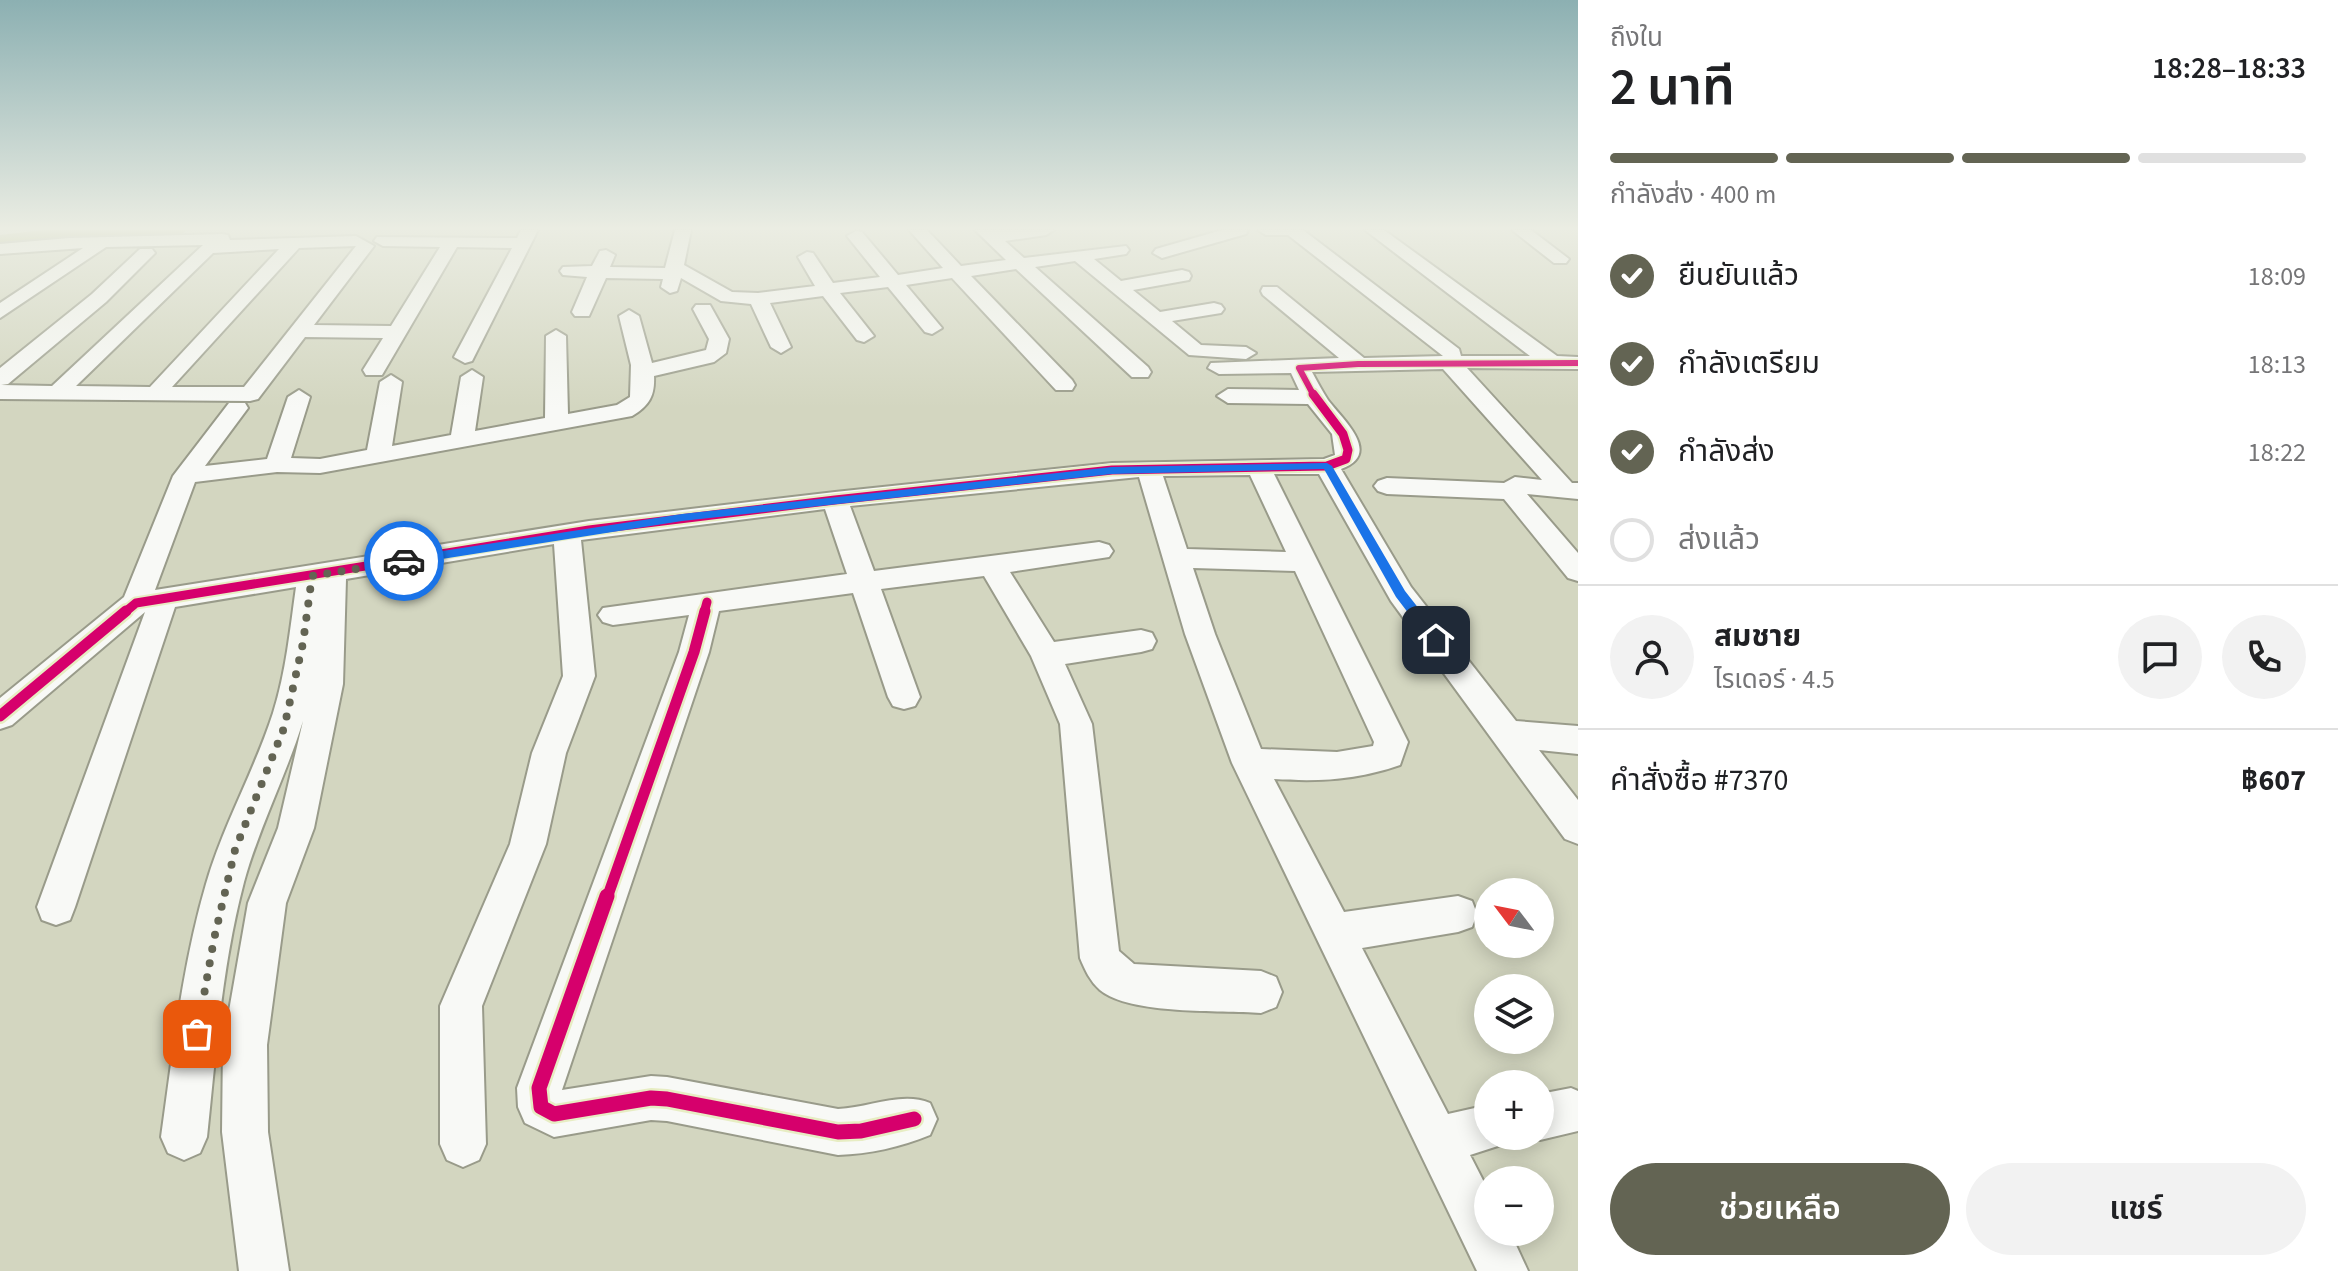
<!DOCTYPE html>
<html lang="th">
<head>
<meta charset="utf-8">
<style>
	:root { --surface:#fff; --page:#f2f2f2; --text:#202124; --muted:#757577; --line:#e0e0e0; --accent:#636453 }
	body { margin:0; font-family:"Source Sans 3","Noto Sans Thai",sans-serif; background:var(--page); color:var(--text); height:100vh; display:flex; flex-direction:column; font-size:30px; white-space:nowrap }
	* { box-sizing:border-box; margin:0 }
	p { font-size:26px; color:var(--muted) }
	.icon { flex:none; width:44px; height:44px; fill:none; stroke:currentColor; stroke-width:2; stroke-linecap:round; stroke-linejoin:round }
	.map { position:relative; flex:1; overflow:hidden }
	.panel { display:flex; flex-direction:column; background:var(--surface); width:760px }
	.panel>* { flex:none }
	.needle { width:52px; rotate:302deg }
	.controls { position:absolute; left:1474px; top:878px; display:grid; gap:16px }
	.controls a { display:grid; place-items:center; width:80px; height:80px; border-radius:50%; background:var(--surface); box-shadow:0 4px 20px #0003; font-size:40px }
	.pin { position:absolute; display:grid; place-items:center; width:68px; height:68px; color:#fff; margin:-34px; border-radius:16px; box-shadow:0 4px 12px #0006 }
	.courier { position:absolute; display:grid; place-items:center; width:80px; height:80px; margin:-40px; border:6px solid #1a73e8; border-radius:50%; background:#fff; color:#222; box-shadow:0 2px 10px #0007 }
	.head em { font-style:normal; font-weight:600 }
	.head div { display:flex; flex-direction:column-reverse }
	.head { display:flex; align-items:center; justify-content:space-between; height:136px; padding:0 32px }
	h1 { font-size:52px; font-weight:600; line-height:60px }
	.bar { display:grid; grid-template-columns:repeat(4,1fr); gap:12px 8px; align-content:center; height:96px; padding:0 32px }
	.bar i { height:10px; border-radius:6px; background:var(--line) }
	.bar .selected { background:var(--accent) }
	.bar p { grid-column:span 4 }
	.line { display:flex; align-items:center; gap:20px; padding:0 32px; border-top:2px solid var(--line) }
	.line div { flex:1 }
	.round { display:grid; place-items:center; flex:none; width:84px; height:84px; border-radius:42px; background:var(--page) }
	ol { padding:0 32px; list-style:none }
	li { display:flex; align-items:center; gap:24px; height:88px }
	li p { margin-inline-start:auto }
	li .icon { padding:8px; border-radius:50%; background:var(--accent); color:#fff; stroke-width:4 }
	li:last-child { color:var(--muted) }
	li i { width:44px; height:44px; border:4px solid var(--line); border-radius:50% }
	.primary-button { display:flex; gap:16px; margin-top:auto; padding:16px 32px }
	.primary-button a { flex:1; height:92px; border-radius:48px; background:var(--accent); color:#fff; font-size:32px; font-weight:600; line-height:92px; text-align:center }
	.primary-button a+a { background:var(--page); color:var(--text) }
	main { display:flex; flex:1; min-height:0 }
	.map>svg:first-child { display:block }
	.lines { fill:none; stroke-linecap:round; stroke-linejoin:round }
	.river { fill:#a3a962; fill-rule:evenodd }
	.minor-casing { stroke:#999b8a; stroke-width:4 }
	.minor { fill:#f8f9f6; fill-rule:evenodd }
	.cycleway-far3-casing { stroke:#e7edc3; stroke-width:9 }
	.cycleway-far2-casing { stroke:#e7edc3; stroke-width:13 }
	.cycleway-far1-casing { stroke:#e7edc3; stroke-width:16 }
	.cycleway-casing { stroke:#e7edc3; stroke-width:20 }
	.cycleway-far3 { stroke:#d6006c; stroke-width:6 }
	.cycleway-far2 { stroke:#d6006c; stroke-width:9 }
	.cycleway-far1 { stroke:#d6006c; stroke-width:11 }
	.cycleway { stroke:#d6006c; stroke-width:15 }
	.route { fill:#1a73e8 }
	.done { stroke:#636453; stroke-width:8; stroke-dasharray:0 14.4 }
</style>
</head>
<body>
<main>
<div class="map">
<svg width="1578" height="1271" viewBox="0 0 1578 1271">
	<rect width="100%" height="100%" fill="#d3d6c0"/>
	<g class="lines">
		<path class="river" d="M43 230H186L182 235 174 237 101 238 0 249V235Z"/>
		<defs>
			<path id="minor" d="M521 230H538L472 361 465 363 454 357 512 248 457 247 382 375H366L363 370 383 338 305 337 258 399 250 401 0 399V368L92 294 140 249H152L155 253 106 302 8 384 1 385 52 386 203 245 106 247 0 318V303L83 248 0 254V244L69 238 222 234 228 235 230 240 356 236 374 246 314 325 391 326 440 247 383 246 374 241 377 237 517 238ZM356 246 244 387H172L299 248ZM279 249 150 387 76 386 213 253Z
				M675 230H691L684 265 732 292 758 293 815 286 798 257 807 252 813 253 833 283 880 277 847 236 856 231 862 232 898 275 943 268 909 230H927L961 266 1006 260 975 230H1054L1046 235 1005 241 1024 258 1126 246 1129 250 1126 254 1094 259 1121 281 1182 270 1189 272 1191 276 1189 280 1133 290 1160 312 1214 303 1221 305 1224 309 1221 313 1172 321 1201 345 1246 347 1256 353 1246 359 1189 355 1075 261 1035 267 1148 367 1151 372 1148 377H1132L1016 269 971 276 1072 380 1075 385 1072 390H1056L952 278 906 285 942 328 932 334 925 332 888 287 840 293 874 336 864 342 857 340 823 296 770 303 791 347 781 353 771 347 751 304 721 301 681 278 677 291 670 293 661 287 663 279 606 278 589 316H575L572 312 587 277 563 275 560 271 563 267 592 266 600 251 606 250 615 255 610 267 665 268Z
				M1222 230H1248L1246 234 1162 258 1153 253 1156 249Z
				M1258 230H1303L1459 349 1461 356H1530L1365 230H1384L1557 356 1578 357V369L1467 368 1572 483H1578V499L1527 494 1578 553V581L1568 578 1504 499 1387 494 1378 491 1374 486 1378 481 1387 478 1504 483 1515 477 1542 480 1443 369 1312 372C1317 381 1322 391 1328 400 1343 420 1383 454 1341 469L1411 587 1516 721 1578 726V754L1539 750 1578 800V844L1565 839 1391 601 1319 474H1274L1408 742 1400 765C1357 780 1319 782 1274 779L1344 912 1458 896 1472 901 1477 914 1472 927 1458 932 1362 948 1448 1114 1488 1105V1136H1508L1504 1144 1470 1155 1488 1190V1232H1510L1528 1271H1477L1232 763 1185 634 1139 477 850 506 874 571 1099 542 1109 545 1113 551 1109 557 1010 572 1054 642 1141 630 1152 633 1156 641 1152 649 1141 652 1065 664 1092 724 1119 951 1134 964 1261 971 1276 977 1282 992 1276 1007 1261 1013C1221 1010 1130 1015 1100 990 1090 981 1085 970 1080 958L1060 724 1031 656 984 576 881 589 920 697 915 706 904 709 893 706 888 697 853 593 719 611 709 652 562 1090 651 1076 667 1077 838 1109C868 1108 902 1091 930 1103L937 1119 930 1135C901 1147 869 1154 838 1155L667 1121 651 1120 554 1137 525 1123 518 1107 517 1088 679 652 689 615 613 625 603 622 598 615 603 608 847 574 825 509 581 540 595 676 566 753 546 844 482 1006 486 1144 479 1160 463 1167 447 1160 440 1144V1006L510 844 532 753 563 676 554 544 346 579 343 684 314 828 286 903 267 1045 268 1132 289 1271H239L222 1132 223 1045 248 903 278 828 303 721C286 776 259 827 244 882 222 965 216 1052 207 1137L200 1153 184 1160 168 1153 161 1137C173 1052 182 966 206 884 223 825 254 772 273 713 286 672 290 629 296 587L175 607 75 907 70 920 56 925 42 920 37 907 145 612 12 725 0 729V698L124 597 173 476 229 403H245L248 408 205 466 267 459 288 397 299 390 310 397 291 458 320 459 367 450 380 382 391 375 402 382 392 446 451 435 461 377 472 370 483 377 475 431 545 418 546 336 556 330 566 336 568 414 617 405 630 397 631 365 619 316 629 310 639 316 652 363 706 350 709 339 693 309 696 305H710L729 339 726 353 714 362 654 376C655 396 649 406 632 416L320 473 277 472 195 482 155 590 589 521 835 492 1112 463 1324 459 1335 455 1332 434 1308 404 1228 403 1217 396 1228 389 1299 390 1291 373 1219 374 1208 368 1211 363 1339 358 1263 295 1261 291 1263 287H1277L1364 358 1443 356 1288 235H1266ZM1250 475 1286 552 1187 549 1163 476ZM1193 568 1295 571 1374 742 1373 746 1337 752 1261 749 1215 634Z
				M1512 230H1531L1569 259 1566 263H1554Z
				M1571 1088 1578 1091V1131L1540 1140 1531 1136H1540V1094Z"/>
		</defs>
		<use href="#minor" class="minor-casing"/>
		<use href="#minor" class="minor"/>
		<defs>
			<path id="cycleway-far3" d="M1314 396 1299 368 1358 364 1578 363"/>
			<path id="cycleway-far2" d="M124 613 136 603 589 530 835 500 1112 470 1327 466 1346 459 1348 450 1343 434 1313 394
				M704 613 707 602"/>
			<path id="cycleway-far1" d="M0 716 126 611
				M607 898 694 652 705 611"/>
			<path id="cycleway" d="M607 896 539 1088 541 1107 554 1114 651 1098 667 1099 838 1132 861 1131 914 1119"/>
		</defs>
		<use href="#cycleway-far3" class="cycleway-far3-casing"/>
		<use href="#cycleway-far2" class="cycleway-far2-casing"/>
		<use href="#cycleway-far1" class="cycleway-far1-casing"/>
		<use href="#cycleway" class="cycleway-casing"/>
		<use href="#cycleway-far3" class="cycleway-far3"/>
		<use href="#cycleway-far2" class="cycleway-far2"/>
		<use href="#cycleway-far1" class="cycleway-far1"/>
		<use href="#cycleway" class="cycleway"/>
	</g>
	<linearGradient id="sky" x2="0" y2="1"><stop stop-color="#8cb0b2"/><stop offset="0.56" stop-color="#ebede3"/><stop offset="1" stop-color="#ebede3" stop-opacity="0"/></linearGradient>
	<rect width="1578" height="408" fill="url(#sky)"/>
	<path class="route" d="M1327 463 1332 466 1405 591 1441 637V644H1432L1396 597 1324 469 1112 474 682 521 404 565 398 561 404 557 682 514 1112 467Z"/>
	<g class="lines">
		<path class="done" d="M197 1034 214 939 235 850 284 728 303 643 312 576 404 561"/>
	</g>
</svg>
<div class="controls">
<a><svg class="needle" viewBox="-14 -14 28 28"><path d="M0-13l5 13h-10z" fill="#e53935"/><path d="M0 13l5-13h-10z" fill="#757577"/></svg></a>
<a><svg class="icon" aria-label="layers" viewBox="0 0 24 24"><path d="M12 4l9 5-9 5-9-5zM3 14l9 5 9-5"/></svg></a>
<a>+</a>
<a>−</a>
</div>
<div class="pin" style="left:197px;top:1034px;background:#ea580c"><svg class="icon" aria-label="bag" viewBox="0 0 24 24"><path d="M5 8h14l-1 12H6zM9 8a3 3 0 0 1 6 0"/></svg></div>
<div class="pin" style="left:1436px;top:640px;background:#1f2937"><svg class="icon" aria-label="home" viewBox="0 0 24 24"><path d="M3 11l9-7 9 7M6 9v11h12V9"/></svg></div>
<div class="courier" style="left:404px;top:561px"><svg class="icon" aria-label="car" viewBox="0 0 24 24"><path d="M5 17H2v-5l4-1 3-4h7l3 4 3 1v5h-3M9 17h6M6 11h13"/><circle cx="7" cy="17" r="2"/><circle cx="17" cy="17" r="2"/></svg></div>
</div>
<section class="panel">
<div class="head"><div><h1>2 นาที</h1><p>ถึงใน</p></div><em>18:28–18:33</em></div>
<div class="bar"><i class="selected"></i><i class="selected"></i><i class="selected"></i><i></i><p>กำลังส่ง · 400 m</p></div>
<ol>
<li><svg class="icon" aria-label="check" viewBox="0 0 24 24"><path d="M5 12l5 5 9-10"/></svg>ยืนยันแล้ว<p>18:09</p></li>
<li><svg class="icon" aria-label="check" viewBox="0 0 24 24"><path d="M5 12l5 5 9-10"/></svg>กำลังเตรียม<p>18:13</p></li>
<li><svg class="icon" aria-label="check" viewBox="0 0 24 24"><path d="M5 12l5 5 9-10"/></svg>กำลังส่ง<p>18:22</p></li>
<li><i></i>ส่งแล้ว</li>
</ol>
<div class="line" style="height:144px"><a class="round"><svg class="icon" aria-label="person" viewBox="0 0 24 24"><circle cx="12" cy="8" r="4"/><path d="M4 21q1-7 8-7t8 7"/></svg></a><div><b>สมชาย</b><p>ไรเดอร์ · 4.5</p></div><a class="round"><svg class="icon" aria-label="chat" viewBox="0 0 24 24"><path d="M4 5h16v11H9l-5 4z"/></svg></a><a class="round"><svg class="icon" aria-label="phone" viewBox="0 0 24 24"><path d="M5 4h4l2 5-3 2q2 4 5 5l2-3 5 2v4C11 20 4 13 5 4z"/></svg></a></div>
<div class="line" style="height:104px"><div>คำสั่งซื้อ #7370</div><b>฿607</b></div>
<div class="primary-button"><a>ช่วยเหลือ</a><a>แชร์</a></div>
</section>
</main>
</body>
</html>
